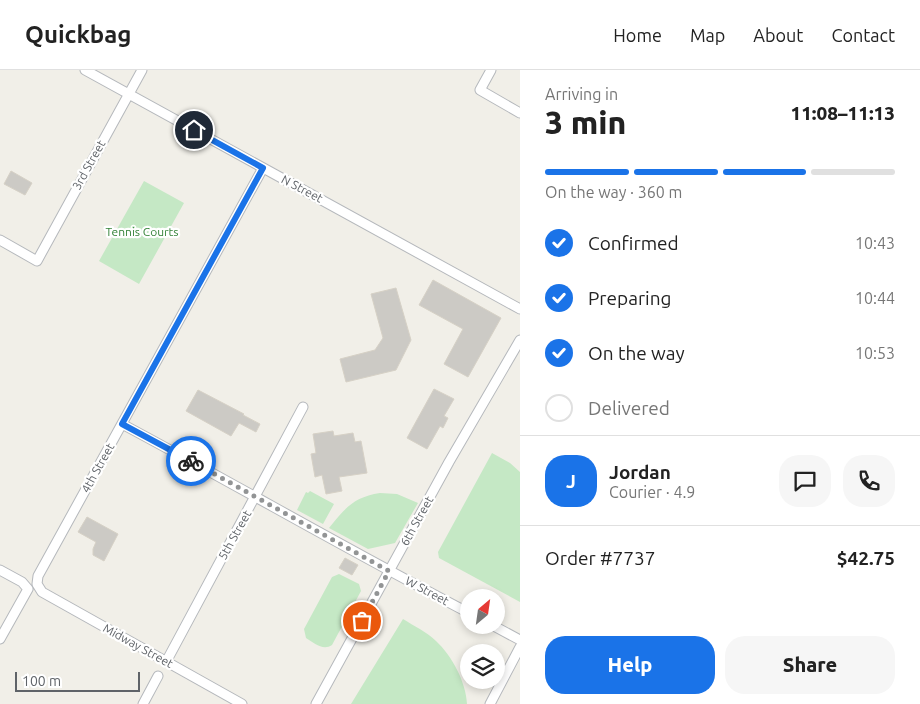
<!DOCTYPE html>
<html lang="en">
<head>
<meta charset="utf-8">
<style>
	:root { --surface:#fff; --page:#f6f6f6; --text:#222; --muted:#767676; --line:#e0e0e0; --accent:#1a73e8 }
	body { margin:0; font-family:Ubuntu,sans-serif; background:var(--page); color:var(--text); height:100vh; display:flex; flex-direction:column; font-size:19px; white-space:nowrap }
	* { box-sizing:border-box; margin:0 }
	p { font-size:16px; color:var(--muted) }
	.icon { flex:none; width:28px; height:28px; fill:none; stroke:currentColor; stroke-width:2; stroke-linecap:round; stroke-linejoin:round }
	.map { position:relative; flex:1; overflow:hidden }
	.drawer { display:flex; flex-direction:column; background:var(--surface); width:400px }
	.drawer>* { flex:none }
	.needle { width:32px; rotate:29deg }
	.buttons { position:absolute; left:460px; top:519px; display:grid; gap:10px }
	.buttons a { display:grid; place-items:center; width:45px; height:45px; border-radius:50%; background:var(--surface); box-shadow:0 2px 8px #0003; font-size:25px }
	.scale { position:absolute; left:15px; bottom:12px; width:125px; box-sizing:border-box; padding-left:5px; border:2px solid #5f6368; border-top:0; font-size:14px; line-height:18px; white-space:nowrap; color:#5f6368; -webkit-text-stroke:4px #fff; paint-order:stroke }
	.pin { position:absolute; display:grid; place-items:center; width:42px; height:42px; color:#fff; margin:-21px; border:2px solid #fff; border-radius:50%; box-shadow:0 1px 5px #0007 }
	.courier { position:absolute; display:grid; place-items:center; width:50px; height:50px; margin:-25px; border:4px solid #1a73e8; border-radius:50%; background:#fff; color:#222; box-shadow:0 1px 6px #0007 }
	.overview em { font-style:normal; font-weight:800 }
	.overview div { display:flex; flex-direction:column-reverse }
	.overview { display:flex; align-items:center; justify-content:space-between; height:85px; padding:0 25px }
	h1 { font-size:32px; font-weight:800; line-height:38px }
	.bar { display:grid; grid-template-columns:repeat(4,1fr); gap:8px 5px; align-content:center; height:60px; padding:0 25px }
	.bar i { height:6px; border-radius:4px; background:var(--line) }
	.bar .on { background:var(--accent) }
	.bar p { grid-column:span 4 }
	.line { display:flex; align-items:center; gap:12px; padding:0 25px; border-top:1px solid var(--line) }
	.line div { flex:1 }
	.round { display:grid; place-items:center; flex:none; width:52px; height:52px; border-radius:20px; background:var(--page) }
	ol { padding:0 25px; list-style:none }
	li { display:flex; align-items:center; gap:15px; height:55px }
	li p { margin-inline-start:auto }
	li .icon { padding:5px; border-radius:50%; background:var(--accent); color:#fff; stroke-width:4 }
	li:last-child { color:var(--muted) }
	li i { width:28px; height:28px; border:2px solid var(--line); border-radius:50% }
	.primary-button { display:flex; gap:10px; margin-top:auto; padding:10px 25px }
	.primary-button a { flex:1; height:58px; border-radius:20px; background:var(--accent); color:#fff; font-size:20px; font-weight:800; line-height:58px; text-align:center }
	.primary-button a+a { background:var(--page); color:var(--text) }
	header { display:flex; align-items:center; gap:30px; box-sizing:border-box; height:70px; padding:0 25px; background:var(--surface); border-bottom:1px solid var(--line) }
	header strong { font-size:24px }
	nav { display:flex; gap:28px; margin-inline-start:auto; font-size:18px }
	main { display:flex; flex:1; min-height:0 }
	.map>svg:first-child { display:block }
	.green { fill:#c5e8c5 }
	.building { fill:#cccac5; stroke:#d6d1c6 }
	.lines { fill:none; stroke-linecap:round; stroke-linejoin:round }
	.minor-casing { stroke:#b5b8bc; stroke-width:11 }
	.minor { stroke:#fff; stroke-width:9 }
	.done { stroke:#929495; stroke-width:5; stroke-dasharray:0 9 }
	.route { stroke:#1a73e8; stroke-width:6 }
	.labels { text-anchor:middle; stroke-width:4.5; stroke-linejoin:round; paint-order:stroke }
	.street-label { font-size:12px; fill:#5f6368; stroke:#fff }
	.park-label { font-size:12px; fill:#348238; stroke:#fff }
</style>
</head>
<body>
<header>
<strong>Quickbag</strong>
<nav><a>Home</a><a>Map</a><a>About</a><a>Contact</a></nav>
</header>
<main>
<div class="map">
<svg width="520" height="634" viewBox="0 0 520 634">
	<rect width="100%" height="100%" fill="#f1efe8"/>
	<path class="green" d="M144 111 184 133 139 214 99 191Z
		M492 383 510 393 520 402V532L439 488 438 482Z
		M310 421 334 434 323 454 297 440 306 422 308 423Z
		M380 423 397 424 418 433 395 473 368 479 329 458C345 438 354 427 380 423Z
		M339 504 359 514 361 521 332 575C323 581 314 573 306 568L304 559 332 507Z
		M403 549C414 556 427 562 436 571 452 586 466 612 467 634H351Z"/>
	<path class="building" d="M11 101 32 113 25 125 4 114Z
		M433 210 501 248 468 307 444 294 463 259 419 235Z
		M396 218 411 270 396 300 346 312 340 289 375 280 383 268 371 224Z
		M434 319 454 329 444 346 448 348 443 358 440 356 427 379 407 368Z
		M198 320 244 344 243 345 260 354 256 362 239 353 231 366 186 341Z
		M333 361 334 366 353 363 355 372 361 371 367 403 339 407 342 421 326 424 322 405 315 407 311 384 316 383 313 364Z
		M87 447 118 464 104 491 93 485V479L96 472 78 462Z
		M345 488 358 495 352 505 339 498Z"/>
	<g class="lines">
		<defs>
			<path id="minor" d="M85 0 520 239
				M491 0 480 20 520 43
				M0 170 37 191 142 0
				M122 354C238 416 352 482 469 543
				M0 500 22 512 28 519 0 569
				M492 555 520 570
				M166 592 303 337
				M143 634 158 606
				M242 634 42 522 37 514 38 506 263 98
				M316 634 449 392 520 270
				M490 634 520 577"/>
		</defs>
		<use href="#minor" class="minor-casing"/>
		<use href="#minor" class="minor"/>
	</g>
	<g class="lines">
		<path class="done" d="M191 391 389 501 362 551"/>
		<path class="route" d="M191 391 122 354 263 98 194 60"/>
	</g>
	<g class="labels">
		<g class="street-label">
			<text transform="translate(89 95) rotate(-61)" y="4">3rd Street</text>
			<text transform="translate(302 119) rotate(28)" y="4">N Street</text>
			<text transform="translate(98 398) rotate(-61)" y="4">4th Street</text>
			<text transform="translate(417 451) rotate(-61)" y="4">6th Street</text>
			<text transform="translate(235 465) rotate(-61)" y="4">5th Street</text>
			<text transform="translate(427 521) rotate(28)" y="4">W Street</text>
			<text transform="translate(138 576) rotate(29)" y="4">Midway Street</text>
		</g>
		<g class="park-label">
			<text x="142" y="166">Tennis Courts</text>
		</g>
	</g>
</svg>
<div class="buttons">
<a><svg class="needle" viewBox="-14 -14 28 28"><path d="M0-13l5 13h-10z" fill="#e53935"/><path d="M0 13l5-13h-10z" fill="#767676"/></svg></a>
<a><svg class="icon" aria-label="layers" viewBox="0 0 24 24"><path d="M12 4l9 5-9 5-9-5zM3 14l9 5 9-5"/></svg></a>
</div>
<div class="scale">100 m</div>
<div class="pin" style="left:362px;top:551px;background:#ea580c"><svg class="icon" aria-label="bag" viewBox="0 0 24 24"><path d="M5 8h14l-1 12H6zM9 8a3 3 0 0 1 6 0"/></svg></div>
<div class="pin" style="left:194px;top:60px;background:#1f2937"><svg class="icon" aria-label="home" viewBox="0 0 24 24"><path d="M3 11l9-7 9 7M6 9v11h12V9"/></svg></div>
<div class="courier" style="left:191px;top:391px"><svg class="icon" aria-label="bike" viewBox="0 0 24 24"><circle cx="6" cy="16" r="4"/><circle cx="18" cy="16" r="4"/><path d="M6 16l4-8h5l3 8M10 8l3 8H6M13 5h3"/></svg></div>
</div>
<section class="drawer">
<div class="overview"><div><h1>3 min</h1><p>Arriving in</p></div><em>11:08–11:13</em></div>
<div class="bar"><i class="on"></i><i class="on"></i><i class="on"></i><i></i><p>On the way · 360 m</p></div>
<ol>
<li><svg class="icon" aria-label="check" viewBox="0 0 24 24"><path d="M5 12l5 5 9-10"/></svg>Confirmed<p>10:43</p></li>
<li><svg class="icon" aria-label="check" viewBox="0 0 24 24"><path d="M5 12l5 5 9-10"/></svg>Preparing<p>10:44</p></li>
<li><svg class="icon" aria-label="check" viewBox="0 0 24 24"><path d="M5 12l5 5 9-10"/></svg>On the way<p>10:53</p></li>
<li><i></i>Delivered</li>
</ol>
<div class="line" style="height:90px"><b class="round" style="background:var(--accent);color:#fff">J</b><div><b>Jordan</b><p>Courier · 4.9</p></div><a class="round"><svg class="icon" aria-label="chat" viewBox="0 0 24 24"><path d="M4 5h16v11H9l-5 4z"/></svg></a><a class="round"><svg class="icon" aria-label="phone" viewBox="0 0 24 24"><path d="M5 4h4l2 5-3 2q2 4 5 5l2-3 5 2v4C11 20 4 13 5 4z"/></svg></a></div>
<div class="line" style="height:65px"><div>Order #7737</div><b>$42.75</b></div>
<div class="primary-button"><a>Help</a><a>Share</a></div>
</section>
</main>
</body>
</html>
